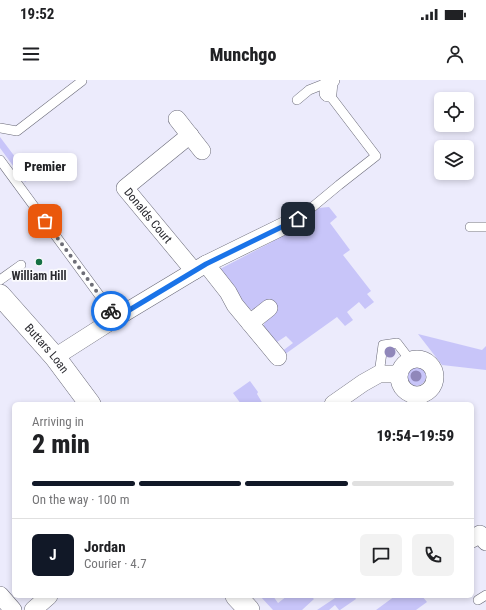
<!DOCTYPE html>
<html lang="en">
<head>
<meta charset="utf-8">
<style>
	:root { --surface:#fff; --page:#f2f2f2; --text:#202124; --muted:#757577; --line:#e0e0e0; --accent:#111827 }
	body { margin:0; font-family:"Roboto Condensed",sans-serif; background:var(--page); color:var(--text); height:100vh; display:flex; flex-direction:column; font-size:15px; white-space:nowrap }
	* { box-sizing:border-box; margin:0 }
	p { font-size:13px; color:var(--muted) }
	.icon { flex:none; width:22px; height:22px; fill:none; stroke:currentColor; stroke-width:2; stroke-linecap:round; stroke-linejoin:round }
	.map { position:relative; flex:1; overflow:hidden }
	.side { position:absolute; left:12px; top:322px; width:462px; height:196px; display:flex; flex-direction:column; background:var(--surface); border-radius:6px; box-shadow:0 2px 6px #0003 }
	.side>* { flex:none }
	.buttons { position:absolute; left:434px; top:12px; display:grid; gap:8px }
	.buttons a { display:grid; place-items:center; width:40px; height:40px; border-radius:6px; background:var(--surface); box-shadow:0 2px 6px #0003; font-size:20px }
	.pin { position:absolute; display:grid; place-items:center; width:34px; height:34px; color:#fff; margin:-17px; border-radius:8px; box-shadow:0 2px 6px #0006 }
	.courier { position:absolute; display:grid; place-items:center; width:40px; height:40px; margin:-20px; border:3px solid #1a73e8; border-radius:50%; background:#fff; color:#222; box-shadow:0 1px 5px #0007 }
	.bubble { position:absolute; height:28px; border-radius:6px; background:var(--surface); box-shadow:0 2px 6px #0003; font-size:13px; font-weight:800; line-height:28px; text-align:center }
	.summary em { font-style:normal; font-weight:800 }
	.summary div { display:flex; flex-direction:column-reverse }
	.summary { display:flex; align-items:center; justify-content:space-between; height:68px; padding:0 20px }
	h1 { font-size:26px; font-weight:800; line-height:30px }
	.bar { display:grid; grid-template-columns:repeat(4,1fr); gap:6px 4px; align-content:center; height:48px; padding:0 20px }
	.bar i { height:5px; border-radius:3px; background:var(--line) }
	.bar .current { background:var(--accent) }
	.bar p { grid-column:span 4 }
	.line { display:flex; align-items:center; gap:10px; padding:0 20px; border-top:1px solid var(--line) }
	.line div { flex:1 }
	.round { display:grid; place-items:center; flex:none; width:42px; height:42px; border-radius:6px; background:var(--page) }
	.status { display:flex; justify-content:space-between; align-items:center; height:28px; padding:0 20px; background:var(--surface); direction:ltr }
	.status svg { height:11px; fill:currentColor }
	header { display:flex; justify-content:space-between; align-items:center; height:52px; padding:0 20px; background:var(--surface); font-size:18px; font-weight:800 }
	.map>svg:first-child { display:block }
	.green { fill:#c8c5f9 }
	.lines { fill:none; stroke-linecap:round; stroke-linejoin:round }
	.service-casing { stroke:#6a6a78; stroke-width:10 }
	.minor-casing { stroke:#6a6a78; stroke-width:18 }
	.tertiary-casing { stroke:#6a6a78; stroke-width:22 }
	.service { stroke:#fff; stroke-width:9 }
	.minor { stroke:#fff; stroke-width:17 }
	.tertiary { stroke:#fff; stroke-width:21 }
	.tree { fill:#9087ba }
	.done { stroke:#6e6e77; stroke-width:4; stroke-dasharray:0 7.2 }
	.route { stroke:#1a73e8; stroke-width:5 }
	.poi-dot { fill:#157044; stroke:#fafafd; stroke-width:1.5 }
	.labels { text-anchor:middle; stroke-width:3.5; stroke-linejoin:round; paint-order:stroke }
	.street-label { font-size:12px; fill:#2a2a30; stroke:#fafafd }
	.poi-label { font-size:12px; font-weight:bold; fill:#2a2a30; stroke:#fafafd }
</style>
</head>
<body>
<div class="status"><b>19:52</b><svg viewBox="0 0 49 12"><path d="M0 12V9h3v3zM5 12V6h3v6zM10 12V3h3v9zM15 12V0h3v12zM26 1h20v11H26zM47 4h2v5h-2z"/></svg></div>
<header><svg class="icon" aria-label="menu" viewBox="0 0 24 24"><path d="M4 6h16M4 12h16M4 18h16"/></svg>Munchgo<svg class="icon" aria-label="person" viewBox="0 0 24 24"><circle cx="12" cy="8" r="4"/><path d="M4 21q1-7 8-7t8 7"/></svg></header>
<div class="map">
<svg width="486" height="530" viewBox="0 0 486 530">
	<rect width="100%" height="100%" fill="#ecebfc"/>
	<path class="green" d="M0 57 31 98 25 102 0 68Z
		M329 127 337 137 330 143 350 170 343 175 371 211 367 214 374 222 365 229 359 222 347 232 353 240 345 246 337 237 284 275 281 272 293 263 286 256 277 262 274 263C265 252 260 251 267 237L253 230 246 228 218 190 272 162 295 146 301 152 314 142 310 135 318 128Z
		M418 254 482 270 486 266V290L442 285Z
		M406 296a10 10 0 1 1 20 0a10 10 0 1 1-20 0Z
		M250 301 258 312 257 314 263 324H241L233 313Z
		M260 516H273L278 523 287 516H311L314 519 302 530H273Z
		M338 516H354L356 519 340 530H339L335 525 329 530H317Z
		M395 516H422L427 522 416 530H376Z"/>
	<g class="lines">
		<defs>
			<path id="service" d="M297 20 309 10 329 2
				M0 48 17 51 82 1
				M0 80 116 238
				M298 139 339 105 376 76 328 13
				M470 147H486
				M0 200 21 185
				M379 294 383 265 397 263 410 280
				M478 520 486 515"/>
			<g id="minor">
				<path d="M328 13 329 2 331 0"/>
				<path d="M177 39 202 71"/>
				<path id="s1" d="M190 55 125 108 194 191"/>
				<path d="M206 184 228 212 235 225 278 277"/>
				<path d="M250 243 269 228"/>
				<path d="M55 277 116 238 194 191 206 184 298 139"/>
				<circle cx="417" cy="297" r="18"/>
				<path d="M333 324 363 303 379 294H399"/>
				<path d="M472 459 480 454 486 462"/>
				<path d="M0 515 13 530"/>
				<path d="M33 530 49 516"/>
			</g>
			<g id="tertiary">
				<path id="s2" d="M0 215 55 277 90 324"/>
				<path d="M236 516 249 530"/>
			</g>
		</defs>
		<use href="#service" class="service-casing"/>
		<use href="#minor" class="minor-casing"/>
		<use href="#tertiary" class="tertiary-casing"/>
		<use href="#service" class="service"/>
		<use href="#minor" class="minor"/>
		<use href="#tertiary" class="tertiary"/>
	</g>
	<g class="tree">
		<circle cx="390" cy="272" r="5.5"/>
		<circle cx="416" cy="296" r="5.5"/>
	</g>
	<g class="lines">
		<path class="done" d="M45 141 111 231"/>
		<path class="route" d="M111 231 116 238 206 184 298 139"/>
	</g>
	<circle class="poi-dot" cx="39" cy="182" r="4"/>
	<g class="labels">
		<g class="street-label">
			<text dy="4" stroke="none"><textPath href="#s1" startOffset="120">Donalds Court</textPath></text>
			<text dy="4" stroke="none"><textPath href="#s2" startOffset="71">Buttars Loan</textPath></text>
		</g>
		<g class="poi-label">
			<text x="39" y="200">William Hill</text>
		</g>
	</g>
</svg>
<div class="buttons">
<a><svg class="icon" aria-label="locate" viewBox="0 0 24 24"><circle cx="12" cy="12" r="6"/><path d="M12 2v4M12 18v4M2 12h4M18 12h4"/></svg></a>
<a><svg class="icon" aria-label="layers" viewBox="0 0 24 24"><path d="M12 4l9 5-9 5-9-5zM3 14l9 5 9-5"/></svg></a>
</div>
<div class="pin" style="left:45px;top:141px;background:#ea580c"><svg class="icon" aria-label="bag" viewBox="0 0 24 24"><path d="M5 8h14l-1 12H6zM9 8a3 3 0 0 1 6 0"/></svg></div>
<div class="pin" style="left:298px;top:139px;background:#1f2937"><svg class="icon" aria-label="home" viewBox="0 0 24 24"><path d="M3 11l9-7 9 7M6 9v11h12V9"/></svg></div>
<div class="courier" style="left:111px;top:231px"><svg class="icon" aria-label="bike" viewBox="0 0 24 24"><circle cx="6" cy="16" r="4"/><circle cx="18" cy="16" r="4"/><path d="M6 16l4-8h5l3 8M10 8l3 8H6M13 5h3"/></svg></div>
<div class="bubble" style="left:13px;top:73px;width:64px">Premier</div>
<section class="side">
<div class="summary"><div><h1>2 min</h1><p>Arriving in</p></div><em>19:54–19:59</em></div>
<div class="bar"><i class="current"></i><i class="current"></i><i class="current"></i><i></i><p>On the way · 100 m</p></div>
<div class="line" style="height:72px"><b class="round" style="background:var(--accent);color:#fff">J</b><div><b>Jordan</b><p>Courier · 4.7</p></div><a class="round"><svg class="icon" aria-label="chat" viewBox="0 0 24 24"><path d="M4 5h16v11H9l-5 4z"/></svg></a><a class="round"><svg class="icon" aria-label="phone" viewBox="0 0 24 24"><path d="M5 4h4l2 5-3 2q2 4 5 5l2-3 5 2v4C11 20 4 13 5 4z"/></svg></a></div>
</section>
</div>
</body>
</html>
